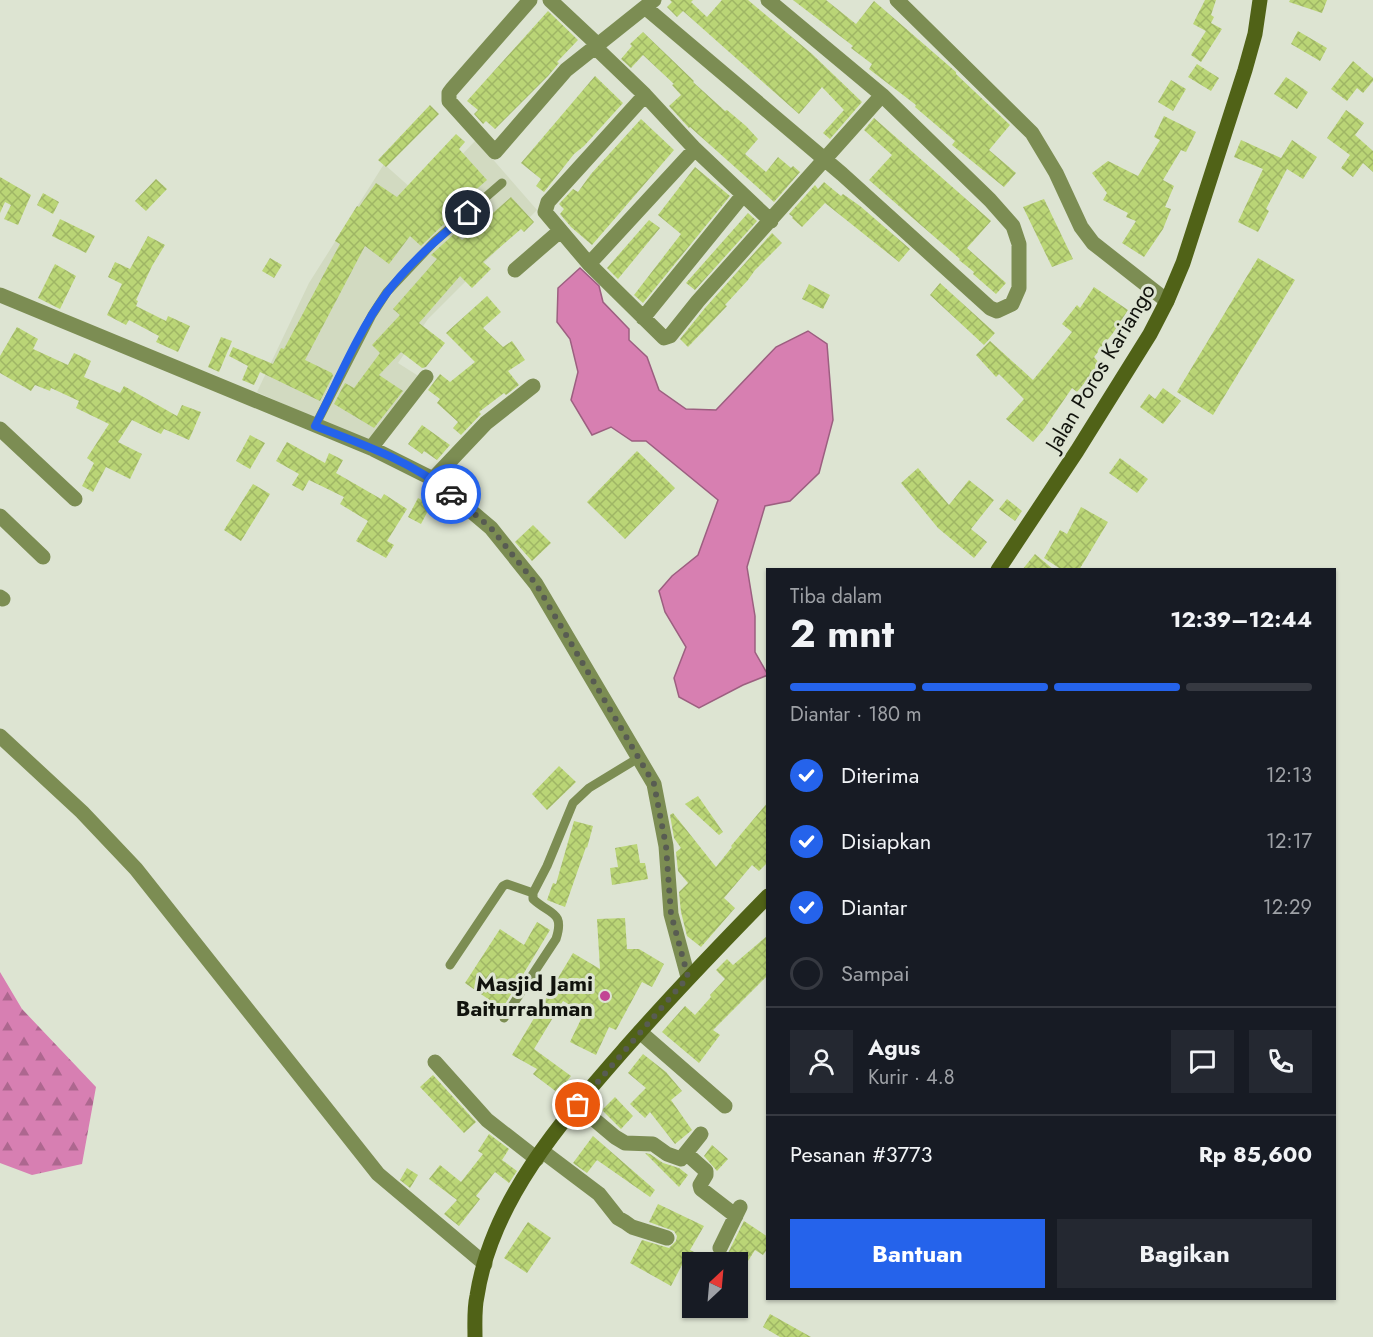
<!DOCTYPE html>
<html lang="id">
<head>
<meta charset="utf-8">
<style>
	:root { --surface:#171b24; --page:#242831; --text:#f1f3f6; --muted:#9ea1a6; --line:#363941; --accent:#2563eb }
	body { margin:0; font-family:Jost,sans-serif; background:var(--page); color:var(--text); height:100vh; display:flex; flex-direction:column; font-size:22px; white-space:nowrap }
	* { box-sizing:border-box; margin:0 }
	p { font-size:20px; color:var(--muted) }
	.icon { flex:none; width:33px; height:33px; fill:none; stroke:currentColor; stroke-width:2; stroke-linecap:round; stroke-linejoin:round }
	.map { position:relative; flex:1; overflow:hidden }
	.side { position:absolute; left:766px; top:568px; width:570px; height:732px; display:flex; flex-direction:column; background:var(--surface); border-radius:0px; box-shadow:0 2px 4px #0004 }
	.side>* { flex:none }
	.needle { width:39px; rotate:26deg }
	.fabs { position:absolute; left:682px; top:1252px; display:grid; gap:12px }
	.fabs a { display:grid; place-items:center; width:66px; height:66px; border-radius:0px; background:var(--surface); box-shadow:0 2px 4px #0004; font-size:30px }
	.pin { position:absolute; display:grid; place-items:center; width:51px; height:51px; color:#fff; margin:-26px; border:3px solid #fff; border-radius:50%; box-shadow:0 2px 6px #0007 }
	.courier { position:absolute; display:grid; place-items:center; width:60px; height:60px; margin:-30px; border:4px solid #2563eb; border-radius:50%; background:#fff; color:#222; box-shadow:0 2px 8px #0007 }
	.overview em { font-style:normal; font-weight:700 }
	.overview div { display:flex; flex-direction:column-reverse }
	.overview { display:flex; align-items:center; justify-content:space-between; height:102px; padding:0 24px }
	h1 { font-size:39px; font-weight:700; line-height:45px }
	.bar { display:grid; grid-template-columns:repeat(4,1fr); gap:9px 6px; align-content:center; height:72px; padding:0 24px }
	.bar i { height:8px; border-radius:4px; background:var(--line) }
	.bar .selected { background:var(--accent) }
	.bar p { grid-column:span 4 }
	.line { display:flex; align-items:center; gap:15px; padding:0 24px; border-top:2px solid var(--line) }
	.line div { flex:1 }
	.round { display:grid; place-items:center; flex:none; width:63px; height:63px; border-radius:0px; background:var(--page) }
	ol { padding:0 24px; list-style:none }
	li { display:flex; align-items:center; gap:18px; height:66px }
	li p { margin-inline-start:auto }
	li .icon { padding:6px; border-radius:50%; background:var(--accent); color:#fff; stroke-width:4 }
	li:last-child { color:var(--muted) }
	li i { width:33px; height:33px; border:3px solid var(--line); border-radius:50% }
	.cta { display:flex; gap:12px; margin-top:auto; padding:12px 24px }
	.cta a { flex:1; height:69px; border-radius:0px; background:var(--accent); color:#fff; font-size:24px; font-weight:700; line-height:69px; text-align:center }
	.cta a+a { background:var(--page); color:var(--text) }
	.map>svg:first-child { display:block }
	.built { fill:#d2dac1 }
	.forest { fill:url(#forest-firs) }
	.water { fill:#d77fb1; stroke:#9c5f80; stroke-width:1.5 }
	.building { fill:url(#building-cross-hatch) }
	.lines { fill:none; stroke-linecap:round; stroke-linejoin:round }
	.service { stroke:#7c8d53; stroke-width:9 }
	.minor { stroke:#7c8d53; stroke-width:15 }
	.secondary { stroke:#506217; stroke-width:15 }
	.done { stroke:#585c52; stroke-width:6; stroke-dasharray:0 10.8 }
	.route { stroke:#2563eb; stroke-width:8 }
	.poi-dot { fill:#c24594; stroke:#dde4d2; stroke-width:2 }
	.labels { text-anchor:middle; stroke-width:6; stroke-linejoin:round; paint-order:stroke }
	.street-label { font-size:22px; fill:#11130d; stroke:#dde4d2 }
	.poi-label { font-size:22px; font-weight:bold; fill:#11130d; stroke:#dde4d2; text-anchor:end }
</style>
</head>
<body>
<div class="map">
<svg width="1373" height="1337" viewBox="0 0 1373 1337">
	<defs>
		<pattern id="forest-firs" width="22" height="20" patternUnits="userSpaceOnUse" patternTransform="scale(1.5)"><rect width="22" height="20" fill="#d77fb2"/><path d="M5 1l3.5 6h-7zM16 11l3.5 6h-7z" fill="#ad678f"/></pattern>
		<pattern id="building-cross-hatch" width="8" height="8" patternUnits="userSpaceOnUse" patternTransform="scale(1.5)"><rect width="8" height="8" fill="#bad576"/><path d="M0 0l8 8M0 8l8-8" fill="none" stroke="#9fb665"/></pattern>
	</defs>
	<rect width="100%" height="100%" fill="#dde4d2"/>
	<path class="built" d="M476 140 537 210 428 319 398 363 420 377 367 442 257 392 309 283 384 164 421 197Z"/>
	<path class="forest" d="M0 972 22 1009 96 1087 82 1164 32 1175 0 1163Z"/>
	<path class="water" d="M580 268 599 286 603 302 629 329V340L647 357 659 390 686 409 716 410 776 347 808 331 827 344 833 420 819 473 790 501 765 506 747 567 755 616V652L768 675 743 685 699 708 679 697 674 678 686 647 665 612 659 591 672 576 698 555 718 500 646 441H632L611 427 592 435 571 400 578 372 570 339 557 322 558 288Z"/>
	<path class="building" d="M670 0H693L691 2 707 17 722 0H748L812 54 862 102 830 139 823 133 844 110 822 87 799 114 683 11 677 17 667 7 672 2Z
		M793 0H826L856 24 874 1 956 72V74L1010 125 989 150 1016 173 1004 187 952 145 955 141 915 107 916 105 869 69 872 64 851 48 853 46Z
		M1205 0H1216L1211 15 1214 17 1211 23 1222 29 1201 62 1191 55 1206 31 1193 24Z
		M1290 0H1327L1322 13 1289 2Z
		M548 11 578 40 557 62 559 63 548 76 495 129 486 121 483 124 474 114 478 110 467 101Z
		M1298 31 1327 48 1320 61 1291 44Z
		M643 32 694 81 693 82 725 111 727 110 746 126 758 139 745 154 766 172 778 157 791 168 793 166 800 172 774 202 690 127 689 128 669 106 681 95 672 85 674 84 643 55 631 68 621 59 632 46 630 44Z
		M1353 61 1373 78V81L1363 93 1357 88 1347 101 1331 89Z
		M1197 64 1219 78 1211 91 1188 77Z
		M595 76 623 103 584 146 574 154 544 192 536 186 541 179 521 163Z
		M1286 77 1308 92 1297 109 1274 94Z
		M1171 80 1186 89 1173 111 1158 102Z
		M430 105 439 114 386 167 378 160Z
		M1346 110 1364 123 1355 135 1373 151V172L1363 163 1353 177 1341 168 1350 155 1327 138Z
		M1164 116 1196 132 1186 152 1181 150 1163 180 1174 186 1165 207 1171 209 1163 229 1144 257 1122 243 1136 221 1126 217 1128 213 1103 200 1107 193 1092 173 1108 161 1138 176 1160 140 1154 137Z
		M874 118 991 221 967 248 1006 283 996 294 973 274 974 272 959 260 960 259 869 180 892 155 864 130Z
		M641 119 674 150 592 245 571 227 560 214 564 209 559 204 573 189 578 192 591 174Z
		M456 134 465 142 459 149 487 180 471 194 468 191 442 220 445 223 421 246 410 236 389 264 365 246 305 360 332 373 333 376 320 401 260 372 254 385 242 380 248 366 229 356 233 347 273 364 281 348 284 349 340 244 335 241 357 206 359 207 376 183 397 197Z
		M1241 140 1281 158 1292 140 1317 157 1303 179 1287 169 1266 209 1269 211 1258 232 1238 222 1263 169 1234 157Z
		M695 167 730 196 643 303 634 295 681 234 658 215Z
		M0 177 31 195 18 225 4 219 11 205 5 202 0 213Z
		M156 179 167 189 146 211 135 201Z
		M824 182 841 196 843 194 860 206 910 249 899 262 825 203 802 227 792 218 793 217 789 214 815 185 818 189Z
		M43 193 59 202 53 214 37 205Z
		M511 197 534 222 524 232 521 229 483 262 491 269 472 288 460 276 419 323 445 343 426 367 422 368 401 352 379 375 403 391 374 428 334 404 345 383 354 388 380 353 372 345 400 315 393 309 437 259 431 255 455 233 462 240Z
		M1044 199 1073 259 1052 267 1023 207Z
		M748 213 757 221 695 290 686 283Z
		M60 219 95 236 86 253 52 236Z
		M649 220 660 228 618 279 607 268Z
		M772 233 782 243 755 270 748 280 725 305 727 306 688 347 680 339 705 308Z
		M148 236 165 245 152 266 136 300 138 301 136 306 166 321 168 316 190 326 178 352 156 342 159 336 129 320 126 325 107 315 122 284 108 277 115 262 130 269Z
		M270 258 282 265 274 278 262 271Z
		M1258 258 1295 280 1213 415 1177 392Z
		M55 264 76 276 60 309 38 298Z
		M940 283 995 333 984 345 930 295Z
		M809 284 830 295 823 309 802 299Z
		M1094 287 1128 310 1113 333 1094 357 1100 364 1077 392 1072 388 1044 429 1033 442 1006 419 1024 399 999 374 996 377 976 355 990 341 1033 380 1072 332 1062 324 1077 305 1080 308Z
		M487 296 501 312 483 328 503 347 512 341 525 360 508 371 519 385 506 395 504 393 479 412 481 414 461 435 453 428 458 422 437 403 440 399 428 390 440 374 450 382 475 362 446 333Z
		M17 327 38 339 33 349 68 365 74 353 91 361 84 377 120 393 124 386 177 416 182 405 201 412 189 440 164 429 161 434 132 420 118 442 142 454 130 479 106 467 93 492 82 486 94 463 87 458 109 424 76 408 79 401 51 388 50 391 35 385 31 391 0 373V356Z
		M221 337 232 341 219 372 208 367Z
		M1163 388 1181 401 1163 424 1140 407 1149 394 1155 399Z
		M422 425 450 445 437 460 424 451 422 454 408 444Z
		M250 435 265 443 250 469 236 461Z
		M287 442 325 463 329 453 343 460 336 473 381 499 384 494 407 509 387 541 394 545 386 558 356 541 368 521 340 504 344 497 309 480 303 491 292 485 299 474 276 461Z
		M637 451 675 488 625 539 587 502Z
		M1120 458 1148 479 1137 493 1109 473Z
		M918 468 949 505 969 480 994 500 971 529 987 542 974 558 938 528 901 483Z
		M253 484 270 494 241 541 224 530Z
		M418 498 431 505 421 524 408 517Z
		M1007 499 1022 511 1015 521 999 509Z
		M1081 507 1108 522 1079 570H1062L1044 558 1060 530 1067 534Z
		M533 525 551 543 532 561 515 542Z
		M1035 554 1054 570H1022Z
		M559 766 576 782 547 810 532 794Z
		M698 796 723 832 719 835 685 804Z
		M768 802V862L759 871 752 865 724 898 735 908 701 947 687 936 681 912 679 892 688 883 678 871 676 852 681 848 674 838 670 815 673 813 716 867 732 847 731 846Z
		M574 821 593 826 587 848 586 847 565 907 547 900 553 883 556 884Z
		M637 844 640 863H645L648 879 612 885 610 868 618 867 615 848Z
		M625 918 627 949H639L664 964 652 987 642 982 616 1030 609 1027 596 1055 570 1042 584 1013 563 1001 534 1049 571 1076 558 1093 533 1074 537 1069 512 1055 573 953 600 969 597 919Z
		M537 922 550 930 499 1014 488 1007 491 1001 465 983 500 929 524 945Z
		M768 935V975L713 1030 720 1035 699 1063 662 1032 685 1006 695 1015 711 997 710 995 725 979 716 970 727 959 733 965Z
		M643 1054 666 1072 682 1091 671 1100 692 1130 675 1144 650 1112 645 1118 630 1104 646 1088 628 1073Z
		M433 1075 476 1122 464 1133 420 1087Z
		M615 1097 633 1116 621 1129 602 1110Z
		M489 1134 509 1149 502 1160 517 1171 509 1183 495 1172 476 1196 480 1199 459 1226 444 1214 457 1200 429 1179 440 1165 461 1182 483 1154 478 1151Z
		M593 1136 655 1190 650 1197 597 1160 587 1173 573 1163Z
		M712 1145 728 1159 717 1171 704 1156Z
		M645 1153 650 1154 663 1163 679 1168 688 1175 679 1187Z
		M407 1168 418 1175 410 1188 400 1180Z
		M658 1204 704 1226 690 1250 713 1261 716 1257 721 1258 728 1253 744 1221 768 1237V1248L763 1255 755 1250 741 1272 738 1270V1263H688L684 1261 671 1286 630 1263 642 1240 669 1248 676 1241 677 1236 674 1231 649 1222Z
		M528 1222 551 1238 527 1273 504 1258Z
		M770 1314 811 1337H780L763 1327Z"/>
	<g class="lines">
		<path class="service" d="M315 426 372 315 387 292 434 242 502 183
			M450 965 503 886 507 884 533 893
			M504 1018 556 939C565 911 550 915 533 899V893L547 866 573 803 589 788 640 757"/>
		<path class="minor" d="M530 0 452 89 449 93V101L495 152 566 70 595 47
			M550 0 598 45
			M654 0 595 47 645 95 695 149 771 221
			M897 0 1032 133 1056 173 1081 227 1093 243 1167 301
			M646 8 842 174 990 308 997 311 1012 304 1019 288V244L1013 226 990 200 882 95
			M645 95 548 202 545 212 589 264 664 338 670 336 698 301 882 95 768 0
			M589 264 695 149
			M515 270 560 231
			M0 295 371 448 433 479 491 528 536 584 654 784 666 846 671 914 688 977
			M643 318 743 195
			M0 429 75 499
			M371 448 426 377
			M433 479 486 423 533 386
			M0 516 43 557
			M0 597 3 599
			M0 736 82 812 136 869 378 1174 485 1264
			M640 1032 725 1106
			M435 1062 487 1120 537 1159
			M577 1105 615 1137 625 1143 653 1144 667 1154 681 1159 701 1134
			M542 1151 599 1194 618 1218 625 1222 632 1227 667 1238
			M687 1154 706 1171V1175L700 1185 701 1189 736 1216
			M720 1248 740 1207"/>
		<path class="secondary" d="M998 570 1077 451 1150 334 1167 301 1183 263 1245 70 1255 34 1260 0
			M475 1337C475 1324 474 1309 477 1296 492 1198 565 1117 628 1045 673 994 720 945 768 896"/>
	</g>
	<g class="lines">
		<path class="done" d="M451 494 491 528 536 584 654 784 666 846 671 914 688 977 578 1105"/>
		<path class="route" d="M451 494C413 462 362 444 315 426 337 383 357 333 386 294 407 265 441 236 468 213"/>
	</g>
	<circle class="poi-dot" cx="605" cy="996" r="6"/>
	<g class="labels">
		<g class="street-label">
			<text transform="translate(1100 367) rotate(-59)" y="8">Jalan Poros Kariango</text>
		</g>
		<g class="poi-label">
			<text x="593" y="991">Masjid Jami<tspan x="593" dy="25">Baiturrahman</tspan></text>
		</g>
	</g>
</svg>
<div class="fabs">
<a><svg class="needle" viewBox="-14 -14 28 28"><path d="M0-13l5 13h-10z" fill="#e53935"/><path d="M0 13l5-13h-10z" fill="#9ea1a6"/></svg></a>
</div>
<div class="pin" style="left:578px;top:1105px;background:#ea580c"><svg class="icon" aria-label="bag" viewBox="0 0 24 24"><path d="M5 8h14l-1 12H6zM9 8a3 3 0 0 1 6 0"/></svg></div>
<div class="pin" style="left:468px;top:213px;background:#1f2937"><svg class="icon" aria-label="home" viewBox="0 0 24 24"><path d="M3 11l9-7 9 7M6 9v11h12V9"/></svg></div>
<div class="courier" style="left:451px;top:494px"><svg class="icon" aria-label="car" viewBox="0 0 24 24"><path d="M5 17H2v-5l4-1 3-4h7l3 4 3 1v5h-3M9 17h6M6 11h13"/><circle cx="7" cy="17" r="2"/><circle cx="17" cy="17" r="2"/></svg></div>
<section class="side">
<div class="overview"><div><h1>2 mnt</h1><p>Tiba dalam</p></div><em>12:39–12:44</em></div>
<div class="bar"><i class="selected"></i><i class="selected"></i><i class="selected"></i><i></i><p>Diantar · 180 m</p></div>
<ol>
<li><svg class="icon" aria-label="check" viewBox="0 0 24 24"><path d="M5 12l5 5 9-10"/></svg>Diterima<p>12:13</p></li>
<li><svg class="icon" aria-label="check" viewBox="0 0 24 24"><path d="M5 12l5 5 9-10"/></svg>Disiapkan<p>12:17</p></li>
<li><svg class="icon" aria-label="check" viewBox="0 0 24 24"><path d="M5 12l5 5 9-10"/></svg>Diantar<p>12:29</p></li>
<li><i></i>Sampai</li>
</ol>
<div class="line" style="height:108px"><a class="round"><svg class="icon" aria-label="person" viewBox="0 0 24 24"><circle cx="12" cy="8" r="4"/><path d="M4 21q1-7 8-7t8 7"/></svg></a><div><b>Agus</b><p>Kurir · 4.8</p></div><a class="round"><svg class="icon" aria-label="chat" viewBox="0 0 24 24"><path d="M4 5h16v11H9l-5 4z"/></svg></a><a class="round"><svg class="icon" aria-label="phone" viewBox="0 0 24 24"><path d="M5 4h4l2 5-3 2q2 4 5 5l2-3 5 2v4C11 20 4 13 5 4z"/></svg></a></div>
<div class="line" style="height:78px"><div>Pesanan #3773</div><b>Rp 85,600</b></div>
<div class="cta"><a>Bantuan</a><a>Bagikan</a></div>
</section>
</div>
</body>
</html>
